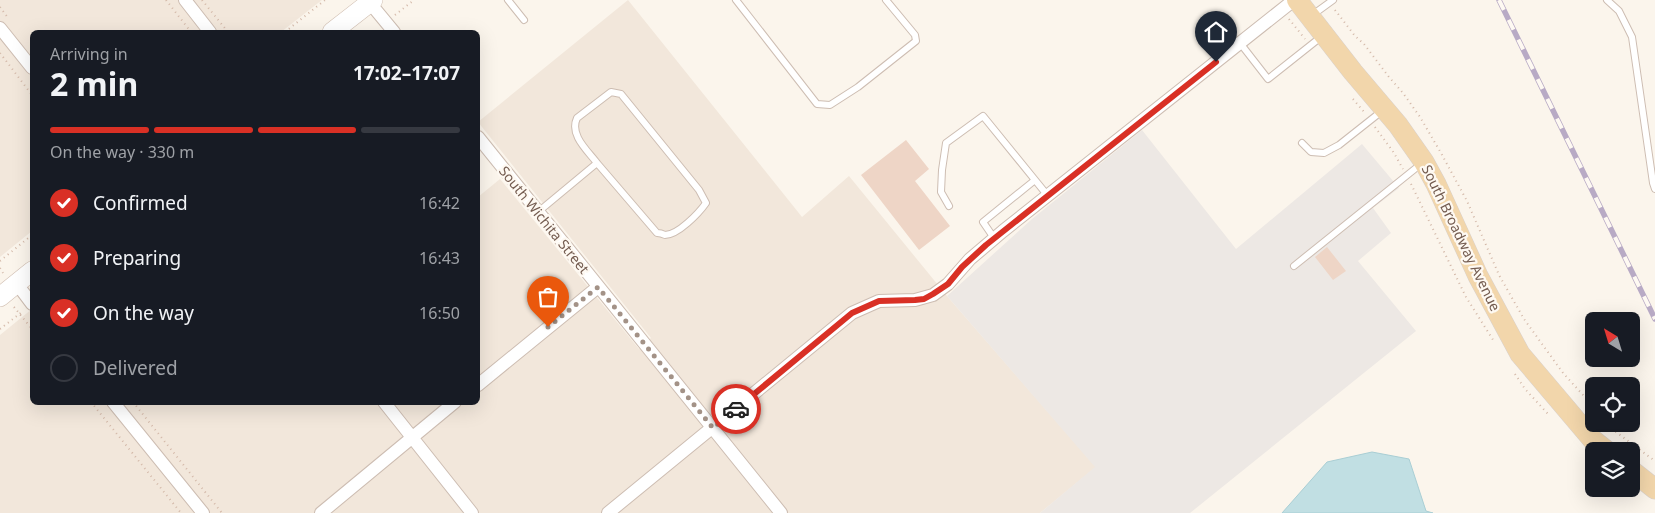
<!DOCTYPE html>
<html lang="en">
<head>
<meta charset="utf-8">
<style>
	:root { --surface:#171b24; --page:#242831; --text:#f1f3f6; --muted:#9ea1a6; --line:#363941; --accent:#d93025 }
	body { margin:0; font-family:"Noto Sans",sans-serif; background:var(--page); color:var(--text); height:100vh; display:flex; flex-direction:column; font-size:19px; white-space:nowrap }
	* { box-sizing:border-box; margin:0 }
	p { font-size:16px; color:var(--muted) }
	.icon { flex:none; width:28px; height:28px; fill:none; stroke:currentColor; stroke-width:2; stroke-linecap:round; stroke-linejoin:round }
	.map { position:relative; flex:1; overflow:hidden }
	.panel { position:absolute; left:30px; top:30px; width:450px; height:375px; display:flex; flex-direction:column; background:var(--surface); border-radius:8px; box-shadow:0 5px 20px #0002 }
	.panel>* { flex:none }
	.needle { width:32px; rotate:322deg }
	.buttons { position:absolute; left:1585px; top:312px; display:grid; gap:10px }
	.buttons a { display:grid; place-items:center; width:55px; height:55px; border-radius:8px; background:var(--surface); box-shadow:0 5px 20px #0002; font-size:25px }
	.pin { position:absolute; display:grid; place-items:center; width:42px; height:42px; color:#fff; margin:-51px -21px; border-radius:50% 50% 50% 0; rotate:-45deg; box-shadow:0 0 5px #0007 }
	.pin .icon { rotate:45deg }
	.courier { position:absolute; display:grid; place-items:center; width:50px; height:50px; margin:-25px; border:4px solid #d93025; border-radius:50%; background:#fff; color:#222; box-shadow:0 1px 6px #0007 }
	.headline em { font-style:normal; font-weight:700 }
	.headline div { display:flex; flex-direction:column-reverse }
	.headline { display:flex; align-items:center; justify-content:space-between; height:85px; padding:0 20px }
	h1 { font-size:32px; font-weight:700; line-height:38px }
	.bar { display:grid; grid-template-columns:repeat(4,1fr); gap:8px 5px; align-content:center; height:60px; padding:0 20px }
	.bar i { height:6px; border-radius:4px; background:var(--line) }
	.bar .active { background:var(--accent) }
	.bar p { grid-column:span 4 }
	ol { padding:0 20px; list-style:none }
	li { display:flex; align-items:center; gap:15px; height:55px }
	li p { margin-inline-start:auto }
	li .icon { padding:5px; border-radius:50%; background:var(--accent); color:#fff; stroke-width:4 }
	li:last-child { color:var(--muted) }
	li i { width:28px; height:28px; border:2px solid var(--line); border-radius:50% }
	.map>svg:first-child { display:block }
	.residential { fill:#f2e7db }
	.industrial { fill:#ede8e4 }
	.water { fill:#c1dfe3; stroke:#a9ced4 }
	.building { fill:#eed5c6 }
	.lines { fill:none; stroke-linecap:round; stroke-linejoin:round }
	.lane-casing { stroke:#cdbdb2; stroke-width:8 }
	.street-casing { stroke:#cdbdb2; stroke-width:14 }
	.secondary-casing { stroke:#d1bfb2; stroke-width:20 }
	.primary-casing { stroke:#d8d1ce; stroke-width:21 }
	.path { stroke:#d3b8a8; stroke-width:2; stroke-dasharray:1 4; stroke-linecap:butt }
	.lane { stroke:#fff; stroke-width:6 }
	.street { stroke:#fff; stroke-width:12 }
	.secondary { stroke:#fff; stroke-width:19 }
	.primary { stroke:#f2d6ab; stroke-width:20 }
	.rail-casing { stroke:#b8aac5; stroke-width:5.5 }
	.rail { stroke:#fef9f2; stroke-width:4; stroke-dasharray:11; stroke-linecap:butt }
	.done { stroke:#a39287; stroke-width:5; stroke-dasharray:0 9 }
	.route { stroke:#d93025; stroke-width:6 }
	.labels { text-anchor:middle; stroke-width:4.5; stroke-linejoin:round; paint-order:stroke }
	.street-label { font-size:14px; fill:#745c50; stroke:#fef9f2 }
</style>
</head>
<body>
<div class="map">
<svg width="1655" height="513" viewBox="0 0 1655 513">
	<rect width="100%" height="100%" fill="#fbf5ec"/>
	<path class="residential" d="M0 0H322L281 32H32V231L0 257Z
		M628 0 802 217 849 176 947 296 1096 467 1040 513H0V335L32 309V402H478V197L500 179 639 349 651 338 478 122Z"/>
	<path class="industrial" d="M1142 130 1236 249 1362 144 1399 188 1373 208 1391 233 1358 261 1416 331 1190 513H1040L1095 467 947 296 1032 219Z"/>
	<path class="water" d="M1372 452 1409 459 1426 511 1433 513H1282L1327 462Z"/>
	<path class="building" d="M906 140 929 169 915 181 950 226 919 250 861 175Z
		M1327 247 1346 271 1333 280 1315 257Z"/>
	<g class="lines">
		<defs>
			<path id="lane" d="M508 0 524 20
				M736 0 817 104 830 105 858 87 916 41 915 35 886 0
				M1607 0 1619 11 1632 37 1653 183 1655 189
				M1311 16 1333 0
				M1240 43 1268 79 1321 37
				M1302 143 1311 152 1324 153 1339 145 1382 111
				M949 206 941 192 942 170 946 143 983 116 1048 196
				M538 212 597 163C588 151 569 135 577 118L611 92 621 94 699 190 706 203C699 213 678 235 665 235 663 234 660 233 657 233L597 163
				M994 238 983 222 1035 180
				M1294 266 1421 164"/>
			<path id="street" d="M185 0 210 32
				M370 3 394 32
				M0 28 32 68
				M478 137 781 513
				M17 284 32 304
				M478 385 598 287
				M113 402 203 513
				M384 402 472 513
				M321 513 455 402
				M608 513 852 313 879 301 915 300 933 295 948 284 970 259 1003 231 1294 0"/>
			<path id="secondary" d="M332 32 373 0
				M0 297 32 271"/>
			<path id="primary" d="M1297 0 1353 72 1398 125 1424 162 1436 184 1478 276 1520 354 1592 439 1607 451
				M1631 470 1655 489"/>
		</defs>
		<use href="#lane" class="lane-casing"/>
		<use href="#street" class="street-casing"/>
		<use href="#secondary" class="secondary-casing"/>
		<use href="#primary" class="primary-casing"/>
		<path class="path" d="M166 0 191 32
			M202 0 228 32
			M0 7 9 19
			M1335 10 1355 36 1364 44 1389 77 1403 93 1420 117 1441 153 1467 201 1499 275 1524 319 1563 373 1594 407
			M395 15 414 0
			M1289 19 1305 39
			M285 32 325 0
			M0 53 32 95
			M1353 99 1365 113
			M1375 127 1394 153 1403 169
			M1411 184 1466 297 1495 343
			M0 261 32 235
			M0 268 3 273
			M14 307 32 329
			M0 329 22 312
			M1515 374 1525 389 1549 415
			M91 402 181 513
			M133 402 222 513
			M1609 424 1616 432 1655 461"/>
		<use href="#lane" class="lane"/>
		<use href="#street" class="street"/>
		<use href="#secondary" class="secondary"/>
		<use href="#primary" class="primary"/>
		<defs>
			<path id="rail" d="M1499 0 1655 319"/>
		</defs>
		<use href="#rail" class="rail-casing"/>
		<use href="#rail" class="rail"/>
	</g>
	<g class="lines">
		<path class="done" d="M548 327 598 287 713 428 736 409"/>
		<path class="route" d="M736 409 852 313 879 301 915 300 924 299 933 294 948 284 962 267 986 245 1216 62"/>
	</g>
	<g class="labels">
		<g class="street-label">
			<text transform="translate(544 220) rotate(51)" y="5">South Wichita Street</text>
			<text transform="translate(1461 238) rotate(64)" y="5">South Broadway Avenue</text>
		</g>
	</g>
</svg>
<div class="buttons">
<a><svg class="needle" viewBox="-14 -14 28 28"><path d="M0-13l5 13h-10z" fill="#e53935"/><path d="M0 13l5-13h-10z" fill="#9ea1a6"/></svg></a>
<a><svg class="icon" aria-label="locate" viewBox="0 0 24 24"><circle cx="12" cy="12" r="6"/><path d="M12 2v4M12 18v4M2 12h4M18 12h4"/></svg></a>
<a><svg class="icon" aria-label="layers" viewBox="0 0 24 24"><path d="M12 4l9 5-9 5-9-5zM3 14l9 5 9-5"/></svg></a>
</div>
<div class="pin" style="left:548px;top:327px;background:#ea580c"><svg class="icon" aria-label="bag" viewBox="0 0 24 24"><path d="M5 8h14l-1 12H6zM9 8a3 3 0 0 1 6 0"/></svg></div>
<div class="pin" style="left:1216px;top:62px;background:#1f2937"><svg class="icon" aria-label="home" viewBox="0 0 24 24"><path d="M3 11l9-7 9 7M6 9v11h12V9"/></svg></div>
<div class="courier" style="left:736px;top:409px"><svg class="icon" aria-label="car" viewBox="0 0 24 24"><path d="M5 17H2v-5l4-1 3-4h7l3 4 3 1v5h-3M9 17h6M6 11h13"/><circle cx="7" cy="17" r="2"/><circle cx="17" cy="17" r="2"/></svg></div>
<section class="panel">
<div class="headline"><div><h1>2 min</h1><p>Arriving in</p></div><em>17:02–17:07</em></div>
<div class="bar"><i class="active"></i><i class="active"></i><i class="active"></i><i></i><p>On the way · 330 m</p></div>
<ol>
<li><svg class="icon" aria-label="check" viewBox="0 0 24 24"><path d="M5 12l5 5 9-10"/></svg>Confirmed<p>16:42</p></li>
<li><svg class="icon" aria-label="check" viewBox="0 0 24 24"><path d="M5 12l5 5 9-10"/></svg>Preparing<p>16:43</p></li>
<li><svg class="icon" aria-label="check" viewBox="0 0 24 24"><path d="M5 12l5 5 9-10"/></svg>On the way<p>16:50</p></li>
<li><i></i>Delivered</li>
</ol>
</section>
</div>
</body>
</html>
